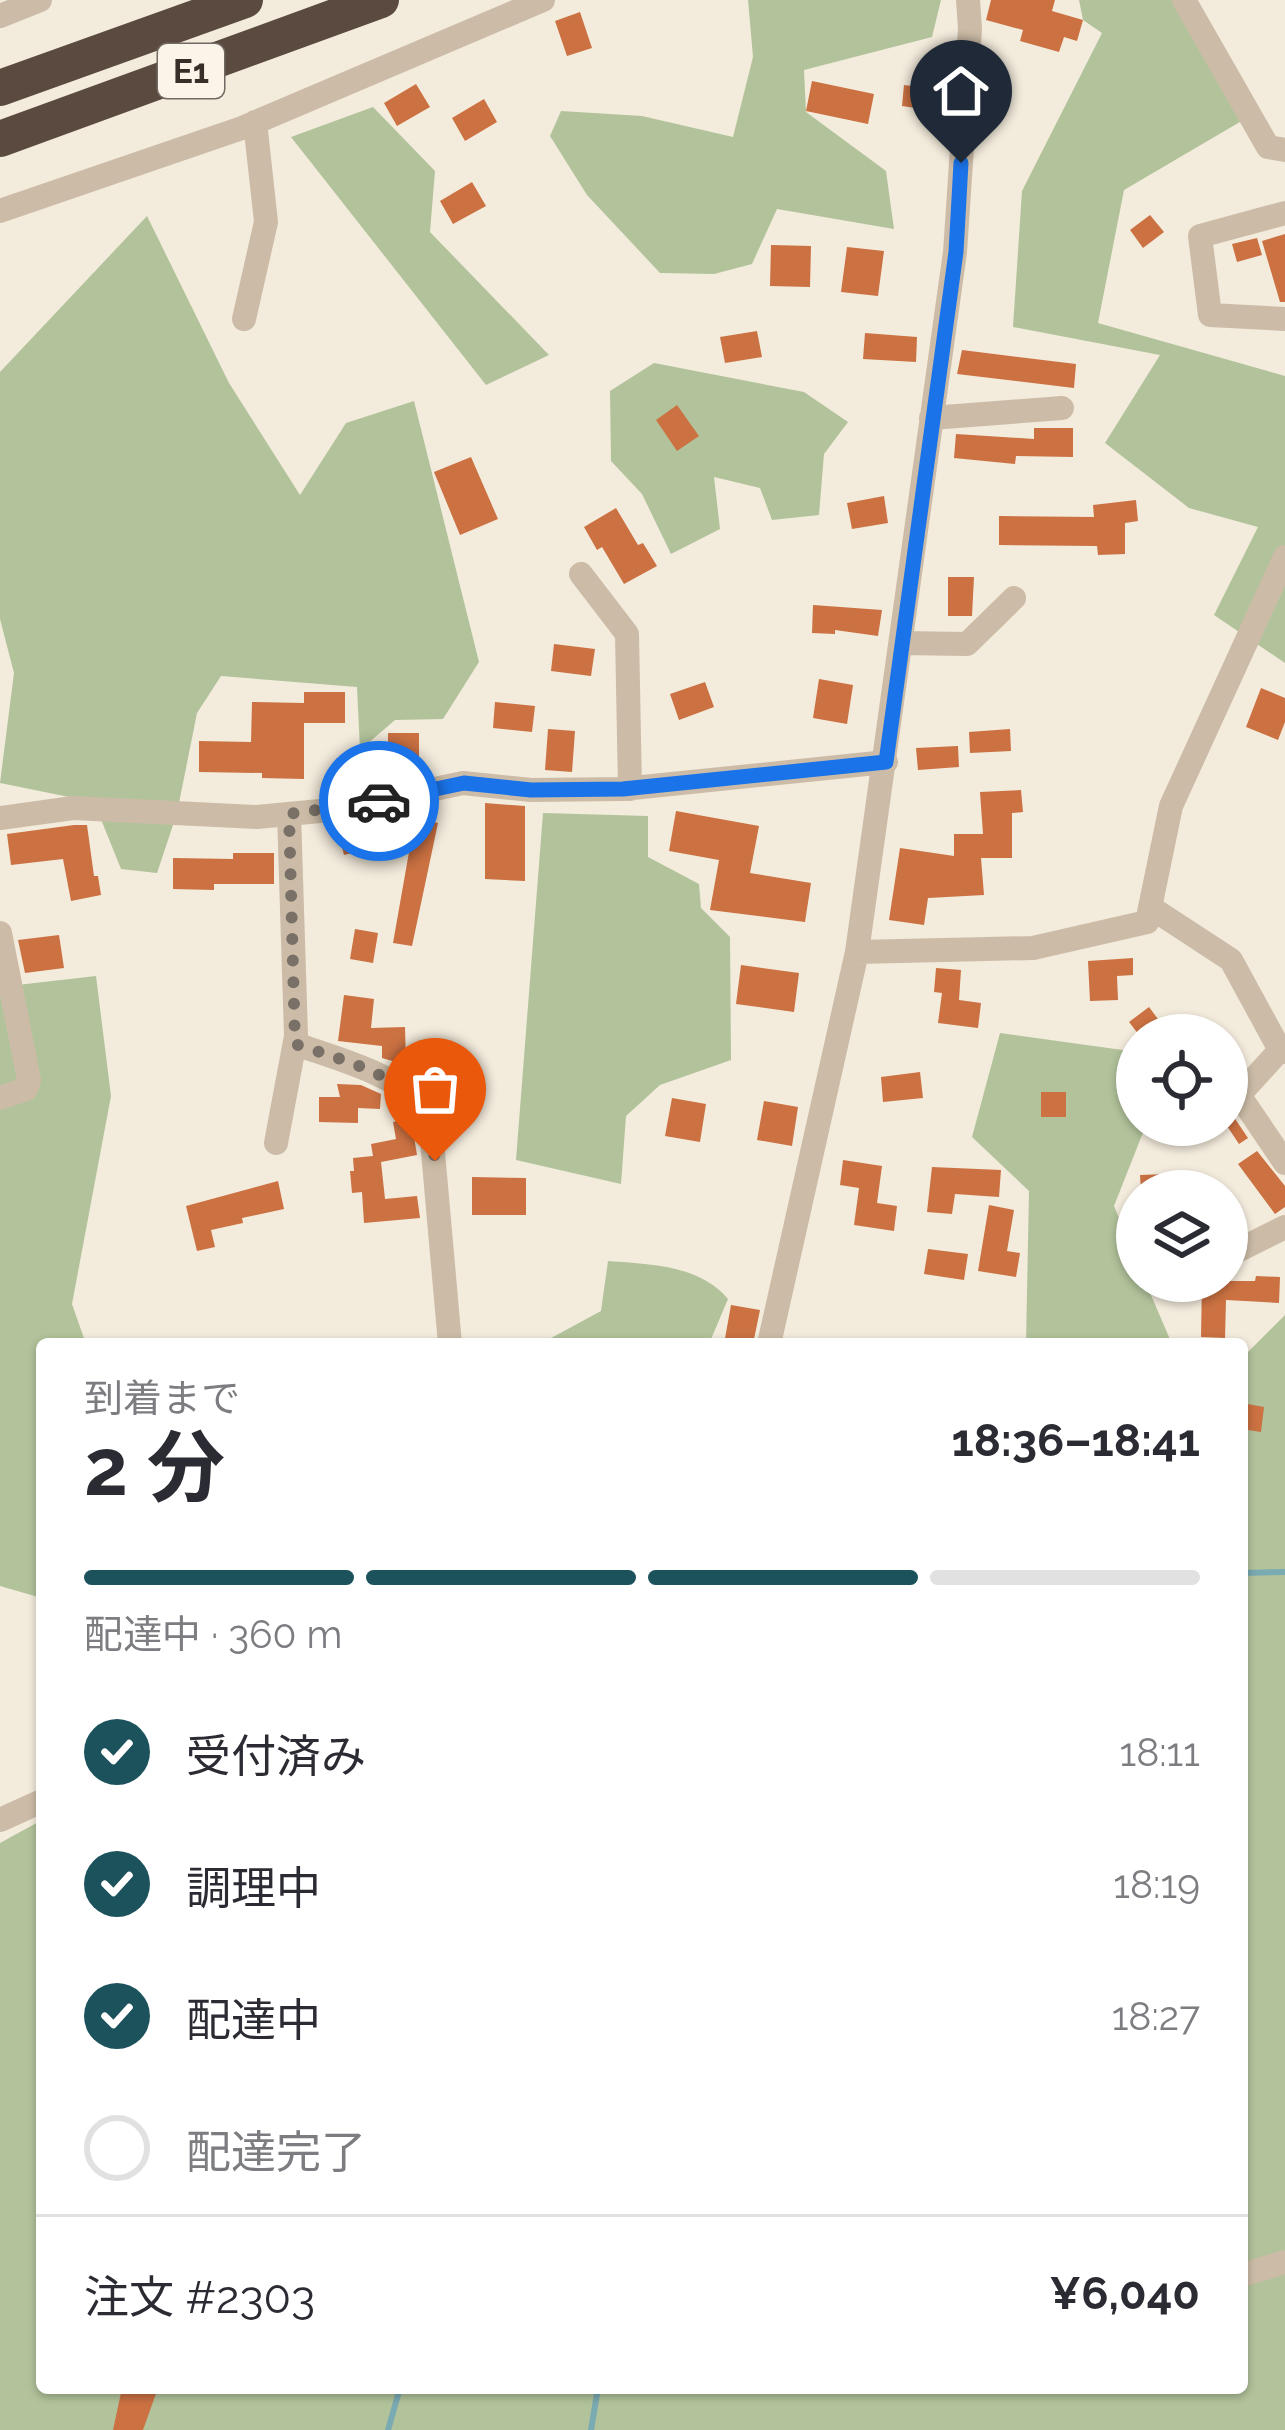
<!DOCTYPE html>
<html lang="ja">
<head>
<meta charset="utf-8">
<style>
	:root { --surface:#fff; --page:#f2f2f3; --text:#2b2b33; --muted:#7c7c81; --line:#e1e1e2; --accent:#1b525c }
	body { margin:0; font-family:Raleway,"Noto Sans JP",sans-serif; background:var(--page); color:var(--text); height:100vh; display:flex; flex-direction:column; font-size:45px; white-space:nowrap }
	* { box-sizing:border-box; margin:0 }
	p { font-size:39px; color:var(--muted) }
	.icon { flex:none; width:66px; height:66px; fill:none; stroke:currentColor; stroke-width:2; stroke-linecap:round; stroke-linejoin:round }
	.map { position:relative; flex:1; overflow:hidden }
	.side { position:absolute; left:36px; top:1338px; width:1212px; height:1056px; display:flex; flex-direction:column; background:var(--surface); border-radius:12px; box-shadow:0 3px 9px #0004 }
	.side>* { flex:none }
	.tools { position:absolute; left:1116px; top:1014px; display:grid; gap:24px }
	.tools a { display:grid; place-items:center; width:132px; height:132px; border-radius:50%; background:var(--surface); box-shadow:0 3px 9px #0004; font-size:60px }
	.pin { position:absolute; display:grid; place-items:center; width:102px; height:102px; color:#fff; margin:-123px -51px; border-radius:50% 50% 50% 0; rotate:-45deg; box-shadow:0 0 12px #0007 }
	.pin .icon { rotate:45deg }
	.courier { position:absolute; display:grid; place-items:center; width:120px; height:120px; margin:-60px; border:9px solid #1a73e8; border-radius:50%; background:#fff; color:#222; box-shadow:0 3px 15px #0007 }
	.overview em { font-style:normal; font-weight:700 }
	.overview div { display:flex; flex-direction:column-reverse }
	.overview { display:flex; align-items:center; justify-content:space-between; height:204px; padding:0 48px }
	h1 { font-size:78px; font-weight:700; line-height:90px }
	.bar { display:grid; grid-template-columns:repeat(4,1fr); gap:18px 12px; align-content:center; height:144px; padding:0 48px }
	.bar i { height:15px; border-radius:9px; background:var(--line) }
	.bar .current { background:var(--accent) }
	.bar p { grid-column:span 4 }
	.line { display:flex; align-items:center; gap:30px; padding:0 48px; border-top:3px solid var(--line) }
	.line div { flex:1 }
	ol { padding:0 48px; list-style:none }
	li { display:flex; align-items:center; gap:36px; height:132px }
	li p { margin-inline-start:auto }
	li .icon { padding:12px; border-radius:50%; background:var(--accent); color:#fff; stroke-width:4 }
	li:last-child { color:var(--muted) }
	li i { width:66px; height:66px; border:6px solid var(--line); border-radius:50% }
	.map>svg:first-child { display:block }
	.green { fill:#b2c39b }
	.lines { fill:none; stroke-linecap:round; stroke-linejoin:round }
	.stream { stroke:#7aaab2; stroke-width:6 }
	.building { fill:#cb7142 }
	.minor { stroke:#ccbca7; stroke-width:24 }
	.highway { stroke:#5a4a3f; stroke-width:36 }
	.done { stroke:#797167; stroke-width:12; stroke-dasharray:0 21.6 }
	.route { stroke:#1a73e8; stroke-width:15 }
	.labels { text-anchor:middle; stroke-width:9; stroke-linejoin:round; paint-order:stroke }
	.shield { fill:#fbf4e9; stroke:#726a62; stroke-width:3 }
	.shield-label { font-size:33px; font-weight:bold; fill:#382f28 }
</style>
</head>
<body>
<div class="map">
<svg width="1285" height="2430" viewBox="0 0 1285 2430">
	<rect width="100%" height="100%" fill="#f3ebdc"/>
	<path class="green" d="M748 0H941L932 37 804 70 806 112 886 171 894 229 777 209 752 264 714 274 660 273 587 195 550 136 561 111 642 116 733 137 753 57Z
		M1079 0H1178L1245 119 1124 190 1098 323 1285 376V663L1214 615 1258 527 1189 508 1105 443 1160 355 1013 327 1022 191 1102 33 1083 20Z
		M373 107 435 171 430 232 549 355 486 385 291 137Z
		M147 216 229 383 300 495 346 423 414 401 479 662 443 719 395 720 360 750 357 687 221 676 197 713 177 813 157 873 121 869 94 802 0 783 14 673 0 619V372Z
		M654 363 804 392 848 422 824 454 819 515 772 520 760 488 714 477 720 529 671 554 642 494 611 461 610 391Z
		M543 813 648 816V857L699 884 701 908 730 937 731 1060 660 1085 626 1116 621 1184 516 1160Z
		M96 976 111 1096 72 1304 86 1344H42V1594L38 1597 0 1586V987Z
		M1000 1033 1137 1052V1125H1146L1114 1206 1137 1261V1281H1145L1172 1344H1026L1029 1191 972 1137Z
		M608 1261C649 1264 700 1265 728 1299L709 1344H540L601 1311Z
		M1285 1315V2430H0V1843L42 1820V2388H1242V1358Z"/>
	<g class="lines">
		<path class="stream" d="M1242 1573 1285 1572
			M388 2430 400 2388
			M591 2430 598 2388"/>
	</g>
	<path class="building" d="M991 0H1055L1052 11 1083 20 1077 41 1064 37 1059 52 1020 41 1023 30 986 20Z
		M580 12 592 48 567 56 555 21Z
		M812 81 874 94 868 124 806 111Z
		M416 84 430 107 397 126 384 103Z
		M904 85 945 90 942 112 902 106Z
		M484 99 497 122 465 141 452 118Z
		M472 182 486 206 453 224 440 201Z
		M1150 215 1164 232 1143 248 1130 230Z
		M1285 234V302H1280L1262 241Z
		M1257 238 1262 255 1237 262 1232 244Z
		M771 245 811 246 810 287 770 286Z
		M847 247 884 251 878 296 841 292Z
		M757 331 762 357 725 363 720 337Z
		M865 333 917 337 916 362 863 359Z
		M962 350 1076 364 1074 388 957 374Z
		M677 405 699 436 677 451 656 420Z
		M1034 428H1073V457L1016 456 1015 464 954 458 956 434 1034 439Z
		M471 457 498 519 460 535 434 472Z
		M884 496 888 523 852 529 847 503Z
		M1136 500 1138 521 1125 523V554L1098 555 1097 546 999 545V516L1094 517 1093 505Z
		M616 508 638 545 643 543 657 566 624 584 602 547 597 550 584 527Z
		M948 577H974L972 616H948Z
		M813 605 882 610 878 636 835 630V634L812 633Z
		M554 644 595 649 591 676 551 671Z
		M819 679 853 685 847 724 813 718Z
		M705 682 714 707 679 720 670 694Z
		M1261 688 1285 698V722L1278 740 1246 727Z
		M304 692H345V723H304V779L262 778V773L199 772V741L251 742 252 702 304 703Z
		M495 702 535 706 532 732 493 728Z
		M548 729 575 731 572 772 545 770Z
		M1010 729 1011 751 970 753 969 732Z
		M388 733H419V764H388Z
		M958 746 959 767 918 770 916 748Z
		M1021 790 1023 812 1012 813V858H981L984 895 928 898 924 925 889 920 900 848 954 856V834H983L980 792Z
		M485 803 525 806V881L485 879Z
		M676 811 759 826 750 873 811 883 805 922 710 910 719 860 669 851Z
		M415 818 438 823 412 946 393 943Z
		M74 825H87L94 876H98L101 895 71 901 63 859 11 865 7 834Z
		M371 827 376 847 344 855 339 835Z
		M233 853H274V884H214V890L173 889V858L233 859Z
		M355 929 378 933 373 963 350 959Z
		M59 935 64 968 25 973 18 940Z
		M1133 958V975L1117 976 1118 1000 1090 1001 1088 961Z
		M741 965 799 973 794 1012 736 1004Z
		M936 968 961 970 959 1000 981 1003 978 1028 938 1023 942 993 934 992Z
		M344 995 374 999 371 1028 405 1027 406 1065 382 1058V1046L338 1041Z
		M1149 1007 1170 1035H1139L1129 1022Z
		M920 1072 923 1098 883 1102 881 1077Z
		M337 1084 361 1085 381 1094 380 1109 358 1108V1123L319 1122V1097H340Z
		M1041 1092H1066V1117H1041Z
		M672 1098 706 1104 700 1142 665 1136Z
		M764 1101 798 1107 792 1146 757 1140Z
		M1227 1107 1248 1138 1239 1144 1227 1126Z
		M411 1118 417 1155 381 1162 385 1199 417 1196 420 1218 364 1223 362 1192 352 1193 350 1171H354L353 1158 373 1156 371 1144 396 1139 393 1122Z
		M1257 1151 1285 1186V1207L1275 1214 1238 1164Z
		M843 1160 882 1166 877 1203 897 1206 894 1231 854 1225 859 1188 840 1185Z
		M932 1167 1001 1170 999 1197 955 1194 952 1214 927 1212Z
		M1166 1174V1191H1141L1140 1175Z
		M472 1177 526 1178V1215H472Z
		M278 1181 284 1209 242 1218 243 1223 211 1230 215 1247 197 1251 186 1206Z
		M989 1205 1014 1210 1007 1251 1020 1253 1016 1277 978 1271Z
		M928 1249 968 1254 964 1280 924 1274Z
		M1256 1276 1280 1277 1279 1303 1226 1300 1225 1338 1201 1337 1202 1281H1255Z
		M731 1305 760 1310 753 1344H724Z
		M1242 1403 1264 1407 1261 1432 1242 1429Z
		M122 2388H158L143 2430H113Z"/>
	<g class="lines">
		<path class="minor" d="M1184 0 1268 147 1285 150
			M0 16 40 0
			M0 211 242 128 543 0
			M1285 213 1200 236 1210 315 1285 319
			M244 319 266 222 255 122
			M931 418 1062 408
			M581 574 627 634 630 789
			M901 643 967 644 1014 598
			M0 818 73 808 257 817 341 809 463 783 531 790 623 789 886 762
			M1150 907 1231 960 1280 1050 1285 1052
			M0 933 29 1080 26 1089 0 1098
			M857 952 1033 948 1147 922 1171 806 1285 557
			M295 1044C343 1060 390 1073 429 1107L450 1344
			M1280 1050 1239 1095 1285 1163
			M276 1143 296 1036 289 814
			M1227 1256 1285 1227
			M769 1344 857 952 955 252 970 29 968 0
			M0 1820 42 1801
			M1242 2275 1285 2262"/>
		<path class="highway" d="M0 88 245 0
			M0 139 381 0"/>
	</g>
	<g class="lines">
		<path class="done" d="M379 801 289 814 295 1044C344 1060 390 1073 429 1107L435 1161"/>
		<path class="route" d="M379 801 464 783 531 790 623 789 886 762 956 252 961 163"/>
	</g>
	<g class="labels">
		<rect class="shield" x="158" y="44" width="66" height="54" rx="9"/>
		<g class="shield-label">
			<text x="191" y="83">E1</text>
		</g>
	</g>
</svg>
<div class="tools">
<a><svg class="icon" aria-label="locate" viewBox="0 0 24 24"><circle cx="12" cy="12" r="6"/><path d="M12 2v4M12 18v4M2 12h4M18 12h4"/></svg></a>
<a><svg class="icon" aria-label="layers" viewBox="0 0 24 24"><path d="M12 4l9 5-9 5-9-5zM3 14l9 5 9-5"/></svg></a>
</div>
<div class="pin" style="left:435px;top:1161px;background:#ea580c"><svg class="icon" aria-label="bag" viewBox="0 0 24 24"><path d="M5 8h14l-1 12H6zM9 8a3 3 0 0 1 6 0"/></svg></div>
<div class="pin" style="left:961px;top:163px;background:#1f2937"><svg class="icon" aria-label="home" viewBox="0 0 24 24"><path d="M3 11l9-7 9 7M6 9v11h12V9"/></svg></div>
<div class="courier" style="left:379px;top:801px"><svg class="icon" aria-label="car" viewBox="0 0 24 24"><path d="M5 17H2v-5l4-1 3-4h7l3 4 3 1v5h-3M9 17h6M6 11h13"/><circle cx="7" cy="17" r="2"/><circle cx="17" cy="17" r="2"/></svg></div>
<section class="side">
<div class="overview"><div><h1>2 分</h1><p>到着まで</p></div><em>18:36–18:41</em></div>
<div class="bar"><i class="current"></i><i class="current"></i><i class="current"></i><i></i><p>配達中 · 360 m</p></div>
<ol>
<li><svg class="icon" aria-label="check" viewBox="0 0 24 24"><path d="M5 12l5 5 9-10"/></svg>受付済み<p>18:11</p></li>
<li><svg class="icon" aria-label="check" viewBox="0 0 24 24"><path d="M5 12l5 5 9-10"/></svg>調理中<p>18:19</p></li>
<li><svg class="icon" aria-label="check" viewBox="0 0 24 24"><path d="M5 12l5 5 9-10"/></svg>配達中<p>18:27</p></li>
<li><i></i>配達完了</li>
</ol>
<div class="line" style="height:156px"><div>注文 #2303</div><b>¥6,040</b></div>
</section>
</div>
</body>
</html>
